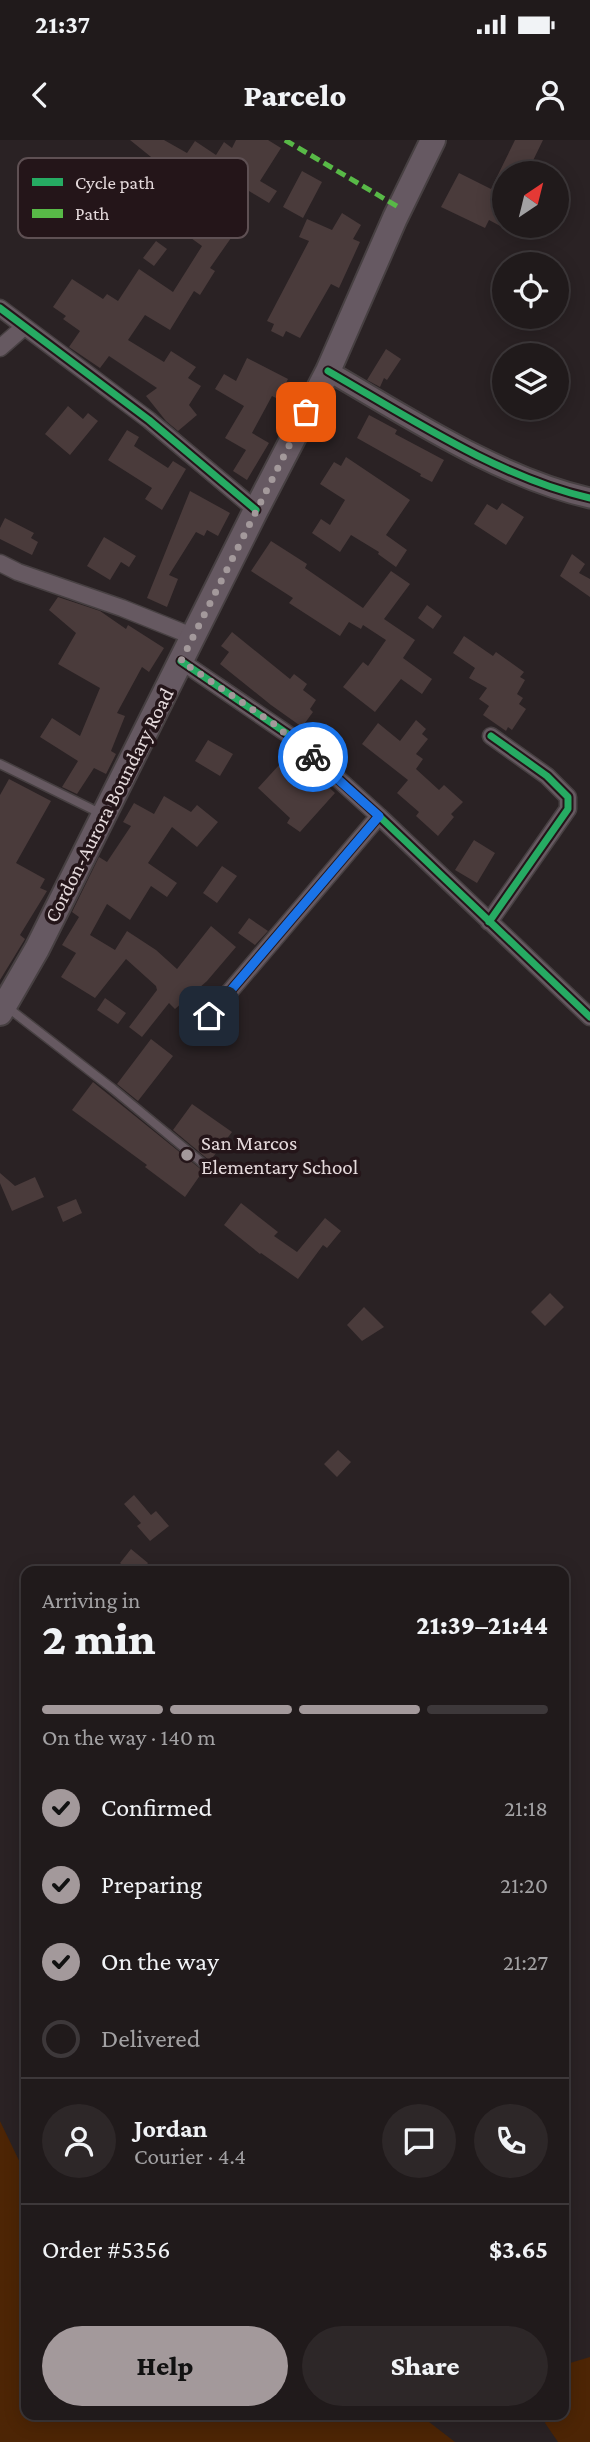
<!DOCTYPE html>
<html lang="en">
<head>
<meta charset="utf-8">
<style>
	:root { --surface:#201a1b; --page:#2d2728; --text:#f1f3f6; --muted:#a2a1a3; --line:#3d383a; --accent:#a3999b }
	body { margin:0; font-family:"Crimson Pro",serif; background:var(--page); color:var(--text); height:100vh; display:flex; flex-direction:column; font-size:26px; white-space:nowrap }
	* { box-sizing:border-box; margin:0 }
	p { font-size:23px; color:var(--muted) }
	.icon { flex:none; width:38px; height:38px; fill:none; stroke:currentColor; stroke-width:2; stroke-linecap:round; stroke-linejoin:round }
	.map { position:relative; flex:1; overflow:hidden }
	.details { position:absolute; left:21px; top:1426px; width:548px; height:854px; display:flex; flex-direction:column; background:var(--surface); border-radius:14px; box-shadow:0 4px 18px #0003,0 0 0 2px var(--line) }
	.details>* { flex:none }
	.needle { width:46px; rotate:35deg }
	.buttons { position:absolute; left:492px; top:21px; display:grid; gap:14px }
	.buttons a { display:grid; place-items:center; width:77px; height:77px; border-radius:50%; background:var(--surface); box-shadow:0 4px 18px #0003,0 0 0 2px var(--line); font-size:35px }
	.pin { position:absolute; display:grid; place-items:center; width:60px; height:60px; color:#fff; margin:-30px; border-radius:14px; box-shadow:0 4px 10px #0006 }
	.courier { position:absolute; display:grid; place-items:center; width:70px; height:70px; margin:-35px; border:5px solid #1a73e8; border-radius:50%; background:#fff; color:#222; box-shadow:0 2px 9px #0007 }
	.summary em { font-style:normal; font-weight:800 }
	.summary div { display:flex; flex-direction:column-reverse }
	.summary { display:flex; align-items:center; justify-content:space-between; height:119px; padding:0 21px }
	h1 { font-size:46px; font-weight:800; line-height:52px }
	.bar { display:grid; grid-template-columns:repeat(4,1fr); gap:10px 7px; align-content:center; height:84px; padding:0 21px }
	.bar i { height:9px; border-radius:5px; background:var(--line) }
	.bar .on { background:var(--accent) }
	.bar p { grid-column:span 4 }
	.line { display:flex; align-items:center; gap:18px; padding:0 21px; border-top:2px solid var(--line) }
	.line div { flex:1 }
	.round { display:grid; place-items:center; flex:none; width:74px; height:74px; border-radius:37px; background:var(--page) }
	ol { padding:0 21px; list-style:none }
	li { display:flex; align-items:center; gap:21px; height:77px }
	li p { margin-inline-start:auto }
	li .icon { padding:7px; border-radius:50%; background:var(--accent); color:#111; stroke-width:4 }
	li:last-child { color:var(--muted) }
	li i { width:38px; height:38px; border:4px solid var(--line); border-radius:50% }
	.primary-button { display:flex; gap:14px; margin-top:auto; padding:14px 21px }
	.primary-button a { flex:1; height:80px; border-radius:42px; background:var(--accent); color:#111; font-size:28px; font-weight:800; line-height:80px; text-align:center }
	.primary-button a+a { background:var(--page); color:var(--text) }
	.status { display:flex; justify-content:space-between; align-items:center; height:49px; padding:0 35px; background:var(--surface); direction:ltr }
	.status svg { height:19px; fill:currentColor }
	header { display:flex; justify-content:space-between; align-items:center; height:91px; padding:0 21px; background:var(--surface); font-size:32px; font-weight:800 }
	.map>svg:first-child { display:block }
	.green { fill:#4d2505 }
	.building { fill:#4a3b3b }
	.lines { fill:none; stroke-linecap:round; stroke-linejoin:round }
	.service-casing { stroke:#474042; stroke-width:11 }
	.minor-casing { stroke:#474042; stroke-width:19 }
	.tertiary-casing { stroke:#474042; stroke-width:23 }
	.primary-casing { stroke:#474042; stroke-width:28 }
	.service { stroke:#665961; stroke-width:8 }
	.minor { stroke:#665961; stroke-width:16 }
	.tertiary { stroke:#665961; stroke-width:19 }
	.primary { stroke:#665962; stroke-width:24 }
	.quiet { stroke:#58b947; stroke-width:5; stroke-dasharray:10 5; stroke-linecap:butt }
	.cycleway-casing { stroke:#241519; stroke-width:11 }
	.cycleway { stroke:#26ab63; stroke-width:7 }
	.done { stroke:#a3999b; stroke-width:7; stroke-dasharray:0 12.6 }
	.route { stroke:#1a73e8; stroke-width:9 }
	.poi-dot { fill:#a3999b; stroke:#241519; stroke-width:2.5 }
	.labels { text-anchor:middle; stroke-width:7; stroke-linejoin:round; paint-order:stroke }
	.street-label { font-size:21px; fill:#e4d9db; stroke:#241519 }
	.poi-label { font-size:21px; fill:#e4d9db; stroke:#241519; text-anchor:start }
	.key { fill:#241519; stroke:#5e5053; stroke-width:2 }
	.key-label { font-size:19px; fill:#e4d9db }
</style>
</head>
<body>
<div class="status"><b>21:37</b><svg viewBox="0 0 49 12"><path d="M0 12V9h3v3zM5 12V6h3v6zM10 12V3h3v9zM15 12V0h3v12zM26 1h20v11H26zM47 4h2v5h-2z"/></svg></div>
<header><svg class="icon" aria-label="back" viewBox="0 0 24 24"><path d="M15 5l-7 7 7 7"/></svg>Parcelo<svg class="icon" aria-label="person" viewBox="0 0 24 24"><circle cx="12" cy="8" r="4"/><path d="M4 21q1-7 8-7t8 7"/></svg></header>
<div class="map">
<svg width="590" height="2302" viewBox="0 0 590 2302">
	<rect width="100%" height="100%" fill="#2a2224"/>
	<path class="green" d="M0 1981 26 2035V2275H221L230 2282 237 2275H420L455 2302H0Z
		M590 2217V2302H558L545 2283 548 2275H564V2238L570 2223Z"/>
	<path class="building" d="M130 0H164L187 13 195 1 216 15 224 2 232 8 236 0H268L281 8 260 41 277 51 269 63 234 42 207 81 231 98 210 128 215 131 200 155 194 151 170 190 145 175 128 200 164 222 171 211 196 227 188 238 201 246 189 265 197 275 178 291 166 281 146 256 157 248 109 216 100 228 69 207 80 191 63 179 66 176 53 167 72 139 103 159 107 154 118 161 139 129 173 152 202 106 173 85 200 47 156 21Z
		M515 0H543L527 33H504V88L489 80 485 88 441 67 459 33 491 49Z
		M302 31 322 42 303 78 283 67Z
		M342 73 361 85 353 99 360 102 339 148 331 144 300 198 286 191 283 197 271 191 274 184 267 181 309 101 299 97 307 79 332 90Z
		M156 101 167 109 154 126 143 118Z
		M386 209 401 219 387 240 384 238 380 247 367 240Z
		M247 218 288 239 278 259 272 256 252 293 269 303 247 340 233 331 246 310 225 298 244 266 215 249 224 234 236 241Z
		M68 266 83 279 88 273 98 281 70 315 45 294Z
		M369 275 397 290 395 294 444 320 432 342 420 336 421 334 357 298Z
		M127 290 139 297 134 306 168 328 173 321 186 329 162 370 145 359 152 348 108 320Z
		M346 317 410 360 386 395 407 410 396 427 378 414 379 412 351 395 340 412 312 393 321 379 330 385 345 360 320 344 334 322 341 326Z
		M190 351 230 373 218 396 207 390 204 396 196 392 169 435 178 439 167 467 147 458Z
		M502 363 524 377 506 405 474 384 487 364 497 370Z
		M5 378 34 393 31 398 38 402 32 415 0 399V388Z
		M104 397 136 416 129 427 121 422 110 440 87 426Z
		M271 401 307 424 305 428 363 468 391 431 410 444 384 479 415 500 403 518 432 539 422 554 401 539 375 572 343 547 363 522 368 526 386 500 363 485 361 489 349 482 340 496 289 463 293 458 251 431Z
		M572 414 585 424 579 433 590 439V457L560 436Z
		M58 457 100 471 126 489 128 485 164 508 149 532 142 527 117 573 125 576 111 611 116 614 106 634 94 628 77 654 62 647 78 621 40 597 52 578 80 596 100 548 58 524 76 493 49 470Z
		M427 465 442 476 433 489 418 478Z
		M232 492 290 539 294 534 307 544 303 550 316 560 310 569 313 572 302 587 271 565 220 524 229 512 221 506Z
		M464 496 493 516 496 512 524 532 520 537 525 540 517 554 523 558 519 564 526 569 512 590 508 587 506 591 483 575 489 566 479 559 487 548 469 538 475 528 453 513Z
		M416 580 426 589 422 594 428 599 416 614 423 619 416 629 439 650 444 645 463 662 451 674 454 677 438 696 416 676 419 672 397 653 408 640 362 604 378 583 400 601Z
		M208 600 233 614 220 636 195 621Z
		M291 612 335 653 300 692 287 683 290 678 258 648Z
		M9 639 51 661 16 723 45 739 40 748 47 751 20 795 25 799 0 840V655Z
		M164 656 191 672 197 665 218 682 197 707 172 687 148 723 177 743 167 757 151 746 130 780 107 764 90 795 115 810 127 791 156 810 177 829 211 786 236 807 207 841 175 869 169 863 142 897 129 887 157 850 156 846 126 819 95 858 61 837 76 813 62 805 79 777 72 772 99 717 107 722 131 686 123 682 134 663 154 674Z
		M474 700 495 713 477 743 455 730Z
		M222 726 237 736 217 763 203 753Z
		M249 778 268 791 255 805 238 793Z
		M105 858 126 873 118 884 97 870Z
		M151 899 173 916 138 961 117 944Z
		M93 942 203 1031 185 1057 145 1027 147 1025 72 970Z
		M192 964 232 992 210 1021 173 990Z
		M0 1033 15 1046 35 1037 44 1057 12 1071 0 1043Z
		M76 1059 82 1073 63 1082 57 1067Z
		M241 1063 278 1092 274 1096 297 1112 325 1078 341 1091 327 1108 323 1105 298 1139 261 1113 260 1114 224 1085Z
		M550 1153 564 1167 545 1186 531 1172Z
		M364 1167 384 1187 362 1201 347 1185Z
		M338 1310 351 1322 337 1337 324 1324Z
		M134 1355 151 1375 156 1371 169 1386 150 1401 137 1386 141 1383 124 1364Z
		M131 1409 148 1423 141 1432H130L120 1423Z"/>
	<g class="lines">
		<defs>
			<path id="service" d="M0 624 102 674
				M7 867 113 949 205 1025"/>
			<path id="minor" d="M0 168 149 280 256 370
				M0 208 24 187
				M0 423 18 432 122 468 192 496
				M181 521 292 597 379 676 590 877
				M489 782 568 669V657L547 636 491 596
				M209 876 379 676"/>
			<path id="tertiary" d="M328 231C408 277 500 338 590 358"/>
			<path id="primary" d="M0 873 37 809 256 370 328 231 395 78 433 0"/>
		</defs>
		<use href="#service" class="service-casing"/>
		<use href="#minor" class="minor-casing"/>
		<use href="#tertiary" class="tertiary-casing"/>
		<use href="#primary" class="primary-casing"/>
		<use href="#service" class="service"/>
		<use href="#minor" class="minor"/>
		<use href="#tertiary" class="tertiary"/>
		<use href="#primary" class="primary"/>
		<path class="quiet" d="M285 0 400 68"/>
		<defs>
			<path id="cycleway" d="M0 168 149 280 256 370
				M328 231C408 277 500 338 590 358
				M181 521 292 597 379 676 590 877
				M489 782 568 669V657L547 636 491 596
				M209 876 379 676"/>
		</defs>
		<use href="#cycleway" class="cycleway-casing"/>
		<use href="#cycleway" class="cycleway"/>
	</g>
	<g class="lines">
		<path class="done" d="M306 272 181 521 274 584 313 617"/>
		<path class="route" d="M209 876 379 676 313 617"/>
	</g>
	<circle class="poi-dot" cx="187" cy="1015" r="7"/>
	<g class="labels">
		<g class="street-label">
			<text transform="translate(109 665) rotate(-63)" y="7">Cordon-Aurora Boundary Road</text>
		</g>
		<g class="poi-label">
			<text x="201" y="1010">San Marcos<tspan x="201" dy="24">Elementary School</tspan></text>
		</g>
	</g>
	<rect x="18" y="18" width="230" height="80" rx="10" class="key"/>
	<rect x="32" y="38" width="31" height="8" fill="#26ab63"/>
	<rect x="32" y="69" width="31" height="9" fill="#58b947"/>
	<g class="key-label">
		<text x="75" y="49">Cycle path</text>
		<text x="75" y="80">Path</text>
	</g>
</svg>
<div class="buttons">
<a><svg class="needle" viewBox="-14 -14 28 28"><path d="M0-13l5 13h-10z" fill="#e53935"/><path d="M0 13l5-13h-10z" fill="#a2a1a3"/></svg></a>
<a><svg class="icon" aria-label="locate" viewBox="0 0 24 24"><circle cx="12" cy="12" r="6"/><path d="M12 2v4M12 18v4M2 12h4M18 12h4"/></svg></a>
<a><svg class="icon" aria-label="layers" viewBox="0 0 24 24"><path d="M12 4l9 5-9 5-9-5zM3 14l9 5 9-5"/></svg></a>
</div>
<div class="pin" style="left:306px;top:272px;background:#ea580c"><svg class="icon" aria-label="bag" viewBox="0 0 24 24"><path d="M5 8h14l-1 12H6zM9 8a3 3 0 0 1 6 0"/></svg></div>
<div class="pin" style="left:209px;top:876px;background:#1f2937"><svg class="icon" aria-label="home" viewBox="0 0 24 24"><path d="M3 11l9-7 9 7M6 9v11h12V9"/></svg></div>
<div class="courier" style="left:313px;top:617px"><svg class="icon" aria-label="bike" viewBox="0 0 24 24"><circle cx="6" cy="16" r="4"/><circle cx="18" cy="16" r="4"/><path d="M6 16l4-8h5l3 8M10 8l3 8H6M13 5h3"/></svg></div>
<section class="details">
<div class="summary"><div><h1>2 min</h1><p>Arriving in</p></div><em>21:39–21:44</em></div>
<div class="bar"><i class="on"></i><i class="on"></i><i class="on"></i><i></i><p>On the way · 140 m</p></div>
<ol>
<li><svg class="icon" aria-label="check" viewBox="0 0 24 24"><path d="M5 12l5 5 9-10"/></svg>Confirmed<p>21:18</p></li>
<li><svg class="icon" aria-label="check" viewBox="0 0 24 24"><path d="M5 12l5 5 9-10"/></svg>Preparing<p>21:20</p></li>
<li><svg class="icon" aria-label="check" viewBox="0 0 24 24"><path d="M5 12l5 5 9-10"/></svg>On the way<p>21:27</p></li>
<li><i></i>Delivered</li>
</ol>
<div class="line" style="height:126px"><a class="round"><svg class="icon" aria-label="person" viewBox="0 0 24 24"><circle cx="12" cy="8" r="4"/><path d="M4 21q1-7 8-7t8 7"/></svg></a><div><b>Jordan</b><p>Courier · 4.4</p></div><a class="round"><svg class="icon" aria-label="chat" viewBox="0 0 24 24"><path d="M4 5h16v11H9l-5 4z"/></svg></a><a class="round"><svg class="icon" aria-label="phone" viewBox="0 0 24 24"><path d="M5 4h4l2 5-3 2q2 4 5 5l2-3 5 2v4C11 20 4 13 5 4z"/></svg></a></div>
<div class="line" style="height:91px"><div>Order #5356</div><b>$3.65</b></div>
<div class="primary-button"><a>Help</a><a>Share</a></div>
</section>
</div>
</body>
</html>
